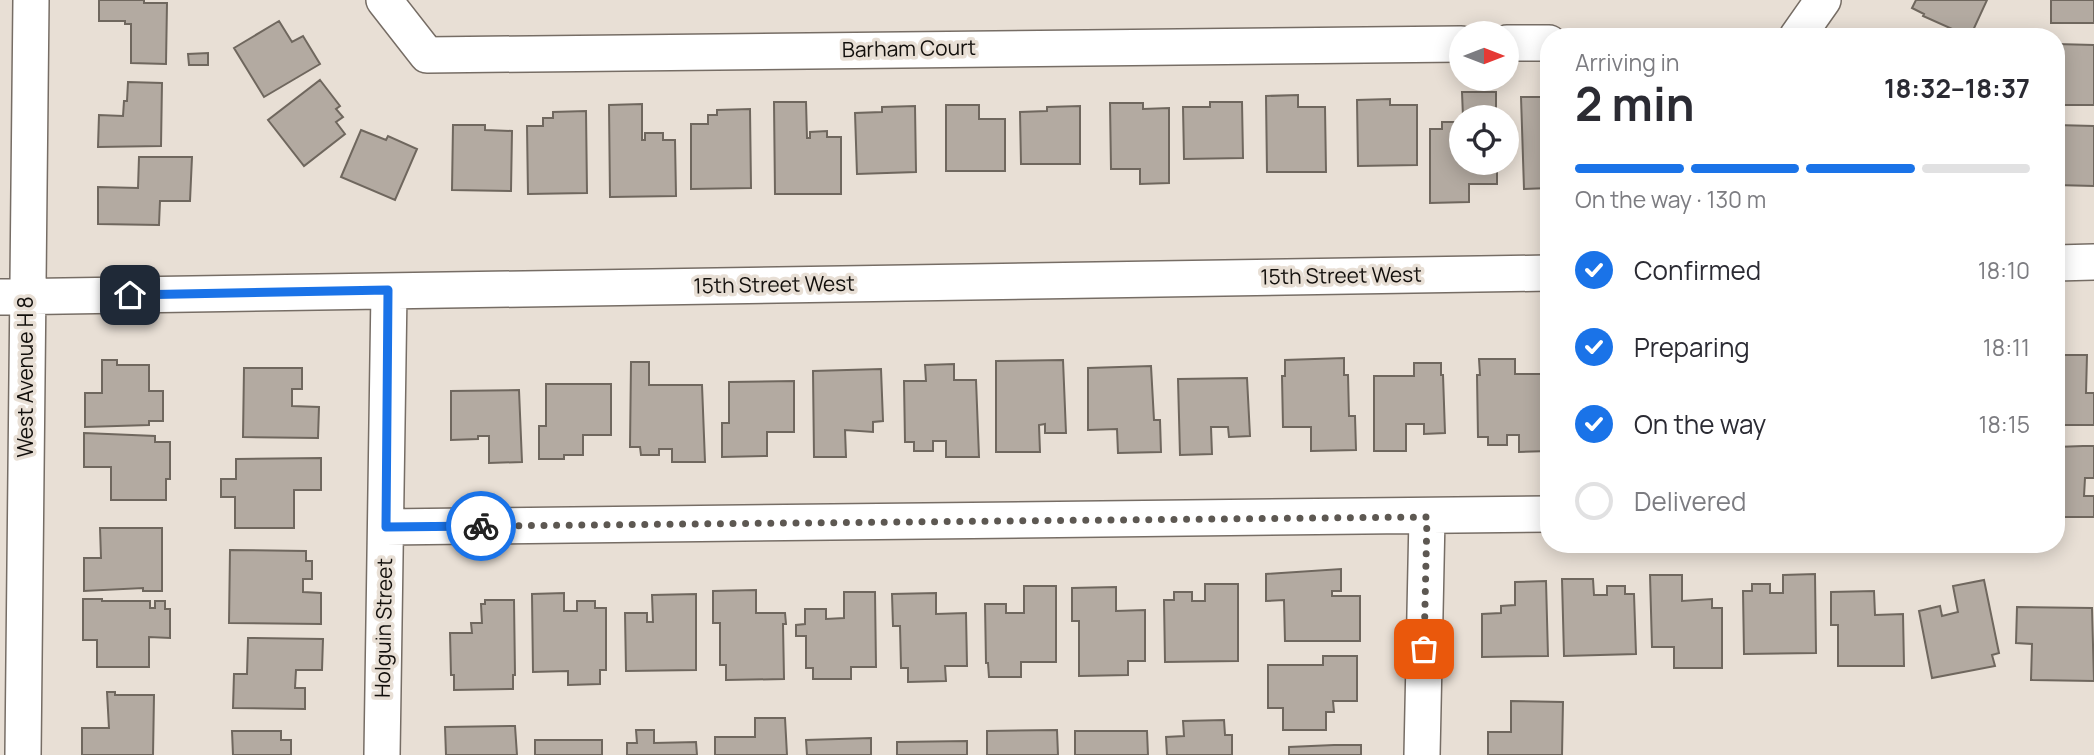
<!DOCTYPE html>
<html lang="en">
<head>
<meta charset="utf-8">
<style>
	:root { --surface:#fff; --page:#f2f2f3; --text:#2b2b33; --muted:#7c7c81; --line:#e1e1e2; --accent:#1a73e8 }
	body { margin:0; font-family:Manrope,sans-serif; background:var(--page); color:var(--text); height:100vh; display:flex; flex-direction:column; font-size:26px; white-space:nowrap }
	* { box-sizing:border-box; margin:0 }
	p { font-size:23px; color:var(--muted) }
	.icon { flex:none; width:38px; height:38px; fill:none; stroke:currentColor; stroke-width:2; stroke-linecap:round; stroke-linejoin:round }
	.map { position:relative; flex:1; overflow:hidden }
	.side { position:absolute; left:1540px; top:28px; width:525px; height:525px; display:flex; flex-direction:column; background:var(--surface); border-radius:28px; box-shadow:0 4px 18px #0003 }
	.side>* { flex:none }
	.needle { width:46px; rotate:90deg }
	.buttons { position:absolute; left:1449px; top:21px; display:grid; gap:14px }
	.buttons a { display:grid; place-items:center; width:70px; height:70px; border-radius:50%; background:var(--surface); box-shadow:0 4px 18px #0003; font-size:35px }
	.pin { position:absolute; display:grid; place-items:center; width:60px; height:60px; color:#fff; margin:-30px; border-radius:14px; box-shadow:0 4px 10px #0006 }
	.courier { position:absolute; display:grid; place-items:center; width:70px; height:70px; margin:-35px; border:5px solid #1a73e8; border-radius:50%; background:#fff; color:#222; box-shadow:0 2px 9px #0007 }
	.summary em { font-style:normal; font-weight:700 }
	.summary div { display:flex; flex-direction:column-reverse }
	.summary { display:flex; align-items:center; justify-content:space-between; height:119px; padding:0 35px }
	h1 { font-size:46px; font-weight:700; line-height:52px }
	.bar { display:grid; grid-template-columns:repeat(4,1fr); gap:10px 7px; align-content:center; height:84px; padding:0 35px }
	.bar i { height:9px; border-radius:5px; background:var(--line) }
	.bar .active { background:var(--accent) }
	.bar p { grid-column:span 4 }
	ol { padding:0 35px; list-style:none }
	li { display:flex; align-items:center; gap:21px; height:77px }
	li p { margin-inline-start:auto }
	li .icon { padding:7px; border-radius:50%; background:var(--accent); color:#fff; stroke-width:4 }
	li:last-child { color:var(--muted) }
	li i { width:38px; height:38px; border:4px solid var(--line); border-radius:50% }
	.map>svg:first-child { display:block }
	.building { fill:#b3aaa1; stroke:#6f675e; stroke-width:2 }
	.lines { fill:none; stroke-linecap:round; stroke-linejoin:round }
	.minor-casing { stroke:#766d65; stroke-width:38 }
	.minor { stroke:#fff; stroke-width:35 }
	.done { stroke:#5d5852; stroke-width:7; stroke-dasharray:0 12.6 }
	.route { stroke:#1a73e8; stroke-width:9 }
	.labels { text-anchor:middle; stroke-width:7; stroke-linejoin:round; paint-order:stroke }
	.street-label { font-size:21px; fill:#120f0c; stroke:#e8dfd5 }
</style>
</head>
<body>
<div class="map">
<svg width="2094" height="755" viewBox="0 0 2094 755">
	<rect width="100%" height="100%" fill="#e8dfd5"/>
	<path class="building" d="M99 0H144V3H167L166 64 131 63V24H125V21H99Z
		M1916 0H1987L1970 37 1923 16 1924 14 1912 8Z
		M2051 0H2094V23H2051Z
		M279 21 292 42 303 36 320 64 264 97 234 48Z
		M2056 44 2094 45V105H2056Z
		M208 53V65H189L188 54Z
		M320 80 340 106 336 109 343 117 336 122 345 134 304 166 268 120Z
		M128 82 162 83 161 146 98 147 99 115 123 116 124 101H127Z
		M1462 92H1496V117H1463Z
		M1298 95V107H1325L1326 172H1267L1266 96Z
		M1521 97H1549V188L1524 189Z
		M1390 99V105H1417V165L1358 166 1357 100Z
		M774 102H806L807 138H810V132L827 131V137H841V194H775Z
		M1210 102H1242L1243 158 1184 159 1183 107H1210Z
		M1110 103H1143V109L1169 108V183L1140 184V169H1111Z
		M642 104V140H645V133H663V140H675L676 196 610 197 609 105Z
		M946 105H979V119H1005V171H946Z
		M915 106 916 172 857 174 855 113 882 112V107Z
		M1080 106V164H1021L1020 112 1047 111V107Z
		M750 109 751 188 691 189V124H708V115H717V110Z
		M586 111 587 193 528 194 527 126H543V118H553V112Z
		M1442 122H1459L1461 163H1497V184H1469V202L1430 203V129H1442Z
		M453 125H485V130L512 131 511 191 452 190Z
		M2056 125 2094 126V186L2056 185Z
		M361 130 386 140 388 136 417 149 395 200 341 177Z
		M139 157H192L190 201H160L159 225 98 224V187L138 188Z
		M2056 355H2087L2086 393H2094V425H2056Z
		M1344 358V375H1348L1349 416H1355L1356 450 1311 451V427H1283L1282 376H1285V360Z
		M1479 359H1515V374H1549V451L1519 452V435H1507V445H1488V437H1478L1477 375H1480Z
		M102 360H117V365H149V391H163V421H149V425L85 427V393H102Z
		M1063 360 1066 433H1045V424L1039 425 1040 452H996V361Z
		M631 362H649V385H702L705 462H672V449H659V455H641L640 447H630Z
		M1414 363H1441V375H1443L1445 433 1424 434V424H1406V451H1374V376H1414Z
		M954 364V380H976L979 457H946V441H933V451H914V442H905L904 381H926L925 365Z
		M1151 366 1154 420H1160L1161 452 1118 453 1117 429 1088 430V368Z
		M244 368H302V389H292V406L319 407 318 438 243 437Z
		M881 369 883 421 873 422V432L845 430 846 457H814L813 371Z
		M1247 378 1250 436 1229 437 1228 427H1211L1212 454 1180 455 1178 379Z
		M794 381V432H767V456L722 457V423H729V382Z
		M546 384H611V435H583V455H564V459H539V426H546Z
		M519 390 522 462 489 463V436H478V439L451 440V391Z
		M84 433 155 436V442H170V479H166V500H111V467H84Z
		M2083 446H2094V478H2085L2084 496H2094V517H2056V447Z
		M321 458V490H294V528H235V497H221V479H236V459Z
		M100 528H162V591H143V588L84 591V558H101Z
		M230 550 306 551V561H312V579H303V592L321 593V624L229 623Z
		M1341 569V591H1332V596H1360V641H1285L1284 600 1266 601V574Z
		M1815 574 1816 653 1744 654 1743 591H1752V584H1770V593H1783V575Z
		M1650 575H1682V601L1712 599V608H1722V668H1674V647H1652Z
		M1562 579H1593L1594 595H1607V586H1625V594H1634L1636 654 1564 656Z
		M1984 580 1999 653 1992 655 1995 666 1932 678 1919 611 1940 606 1942 616 1958 612 1953 586Z
		M1546 581 1548 656 1482 657V614L1501 613V606L1515 605V582Z
		M1205 584H1238V661L1165 662 1164 600H1174V592H1192V601H1205Z
		M1024 586H1056V662H1021V677H989L988 663H986L985 604H1006V613H1024Z
		M1116 587V611L1145 610V661H1128V675L1079 676V621H1072V588Z
		M756 590V613H785L786 624H783L784 679 726 680V665H720V623H713V591Z
		M1874 591 1875 615 1903 614 1904 666H1838V625H1831V592Z
		M844 592H875L876 667H851V679H813V668H806V636H796V625L805 624V609H826V619L844 618Z
		M564 593V611H577V601H595V608H606V670H600V684L568 685V671L533 672 532 594Z
		M936 593V614L966 613 967 666H945L946 681 908 682V668H901L900 626H893L892 594Z
		M696 594V670L626 671 625 613H647V622H653L652 595Z
		M83 599H102V601H150V608H155V601H165V609H170V638L149 637V667H97V640H83Z
		M485 600H514L515 675H513V689L454 690V675H451L450 633H472L471 623H482L481 604H485Z
		M2017 607 2092 608 2094 681 2031 680 2032 644 2016 643Z
		M248 638 323 639 322 670H296L295 688H305V709L233 708 234 674H247Z
		M1323 656H1357V701H1333L1334 712H1326V730H1283V708H1268V665H1323Z
		M107 692H115V695H154L153 755H82V728H109Z
		M1511 701 1563 702 1562 755H1488V732H1511Z
		M755 718H785L787 755H715V737H755Z
		M1224 720 1225 735H1232V755H1167L1166 737 1184 736 1183 721Z
		M515 726 517 755H446L445 727Z
		M636 730H654V743L696 742 697 755H627V743H637Z
		M1057 730 1058 755H987V731Z
		M232 731H281V740H291V755H233Z
		M1075 731H1147L1148 755H1075Z
		M871 738V755H807L806 740Z
		M535 740H602V755H535Z
		M967 741V755H897V742Z
		M1334 745H1361V755H1289V747Z"/>
	<g class="lines">
		<defs>
			<path id="minor" d="M384 0 427 55 1461 44
				M1797 37 1823 0
				M1507 43H1549
				M2056 263 2094 262
				M0 297 1549 273
				M386 527 1549 514
				M23 755 31 0
				M382 755 389 291
				M1422 755 1427 517"/>
		</defs>
		<use href="#minor" class="minor-casing"/>
		<use href="#minor" class="minor"/>
	</g>
	<g class="lines">
		<path class="done" d="M481 526 1427 517 1424 649"/>
		<path class="route" d="M130 295 388 290 386 527 481 526"/>
	</g>
	<g class="labels">
		<g class="street-label">
			<text transform="translate(909 49) rotate(-1)" y="7">Barham Court</text>
			<text transform="translate(1341 276) rotate(-1)" y="7">15th Street West</text>
			<text transform="translate(774 285) rotate(-1)" y="7">15th Street West</text>
			<text transform="translate(26 377) rotate(-90)" y="7">West Avenue H 8</text>
			<text transform="translate(384 628) rotate(-89)" y="7">Holguin Street</text>
		</g>
	</g>
</svg>
<div class="buttons">
<a><svg class="needle" viewBox="-14 -14 28 28"><path d="M0-13l5 13h-10z" fill="#e53935"/><path d="M0 13l5-13h-10z" fill="#7c7c81"/></svg></a>
<a><svg class="icon" aria-label="locate" viewBox="0 0 24 24"><circle cx="12" cy="12" r="6"/><path d="M12 2v4M12 18v4M2 12h4M18 12h4"/></svg></a>
</div>
<div class="pin" style="left:1424px;top:649px;background:#ea580c"><svg class="icon" aria-label="bag" viewBox="0 0 24 24"><path d="M5 8h14l-1 12H6zM9 8a3 3 0 0 1 6 0"/></svg></div>
<div class="pin" style="left:130px;top:295px;background:#1f2937"><svg class="icon" aria-label="home" viewBox="0 0 24 24"><path d="M3 11l9-7 9 7M6 9v11h12V9"/></svg></div>
<div class="courier" style="left:481px;top:526px"><svg class="icon" aria-label="bike" viewBox="0 0 24 24"><circle cx="6" cy="16" r="4"/><circle cx="18" cy="16" r="4"/><path d="M6 16l4-8h5l3 8M10 8l3 8H6M13 5h3"/></svg></div>
<section class="side">
<div class="summary"><div><h1>2 min</h1><p>Arriving in</p></div><em>18:32–18:37</em></div>
<div class="bar"><i class="active"></i><i class="active"></i><i class="active"></i><i></i><p>On the way · 130 m</p></div>
<ol>
<li><svg class="icon" aria-label="check" viewBox="0 0 24 24"><path d="M5 12l5 5 9-10"/></svg>Confirmed<p>18:10</p></li>
<li><svg class="icon" aria-label="check" viewBox="0 0 24 24"><path d="M5 12l5 5 9-10"/></svg>Preparing<p>18:11</p></li>
<li><svg class="icon" aria-label="check" viewBox="0 0 24 24"><path d="M5 12l5 5 9-10"/></svg>On the way<p>18:15</p></li>
<li><i></i>Delivered</li>
</ol>
</section>
</div>
</body>
</html>
